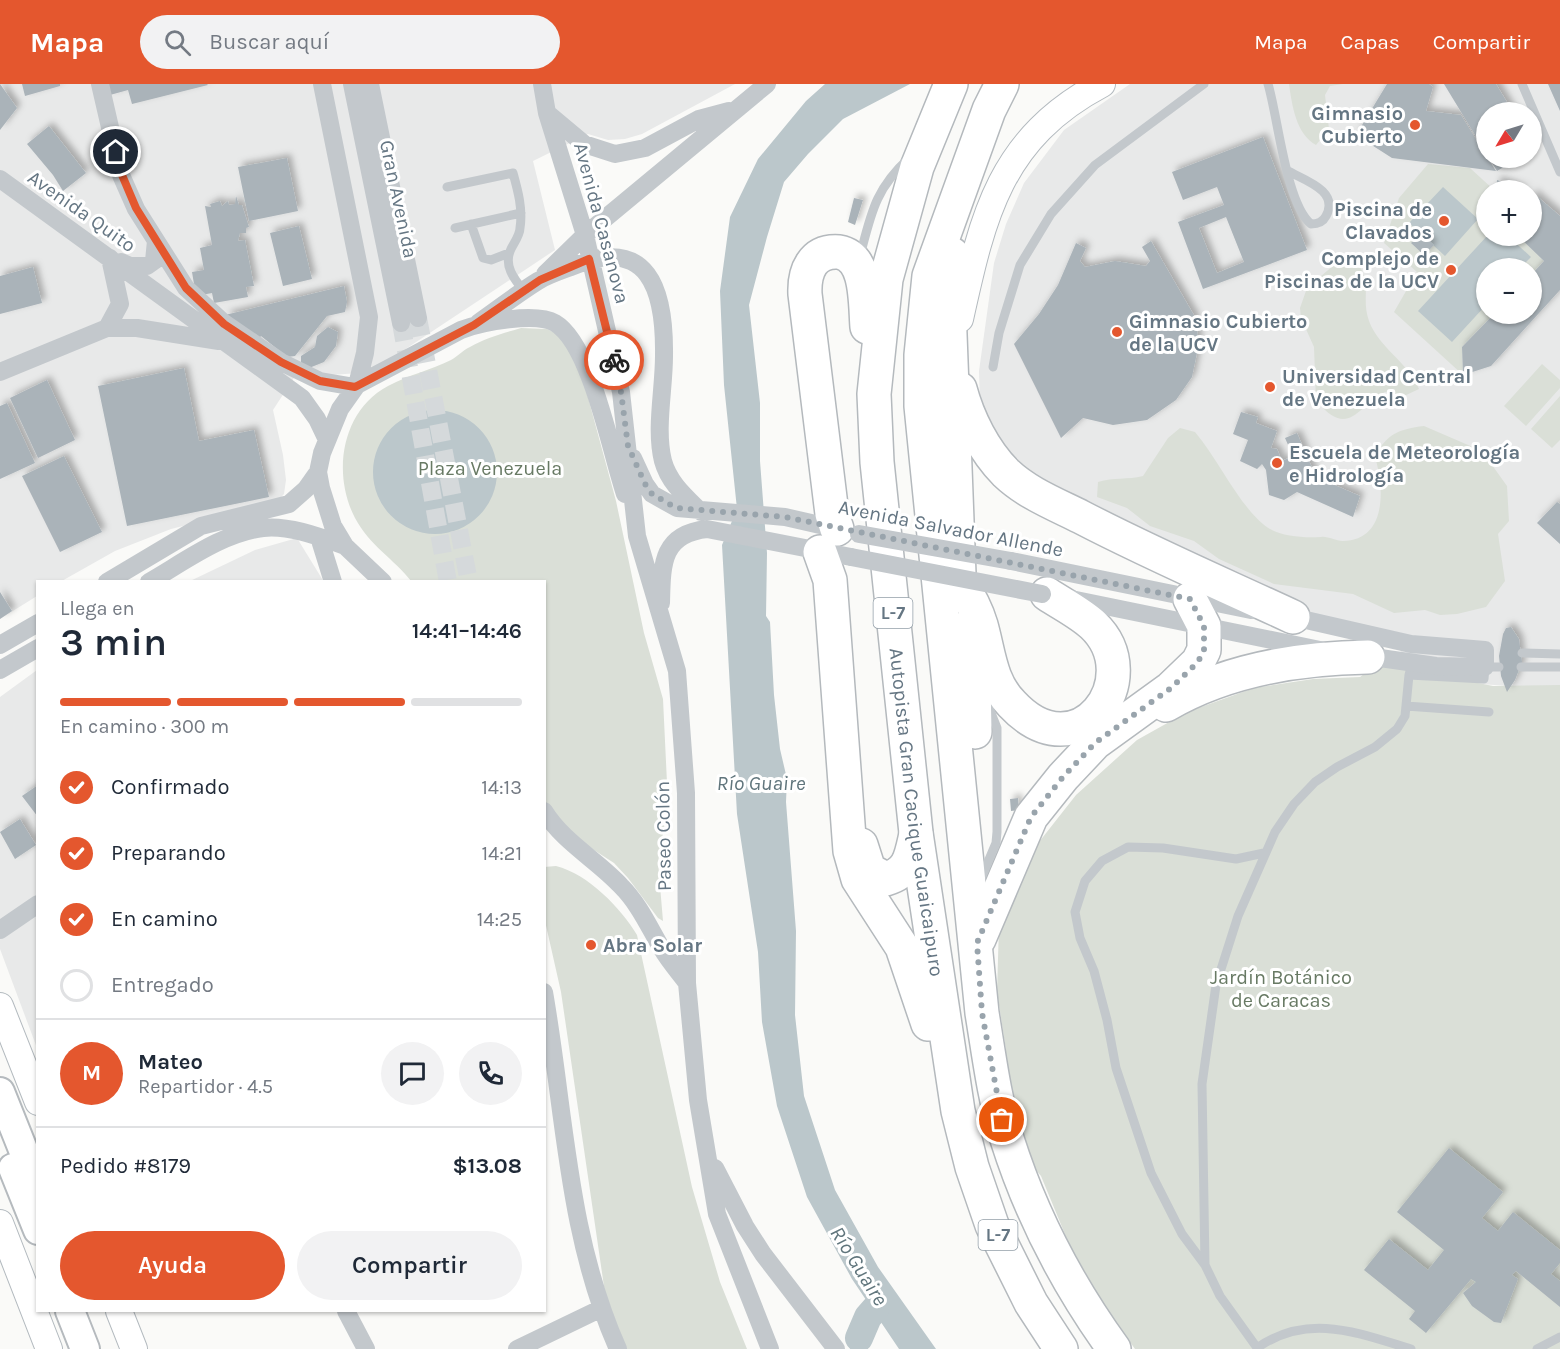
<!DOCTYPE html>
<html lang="es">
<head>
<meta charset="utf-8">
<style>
	:root { --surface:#fff; --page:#f2f2f3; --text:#1f2937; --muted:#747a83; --line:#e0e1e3; --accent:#e4572e }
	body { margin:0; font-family:Karla,sans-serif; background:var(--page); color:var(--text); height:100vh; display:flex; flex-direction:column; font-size:22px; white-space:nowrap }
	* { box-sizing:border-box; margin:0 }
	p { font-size:20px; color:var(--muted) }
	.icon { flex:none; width:33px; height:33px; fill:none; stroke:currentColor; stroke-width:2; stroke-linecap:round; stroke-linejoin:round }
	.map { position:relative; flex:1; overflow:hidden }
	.side { position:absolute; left:36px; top:496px; width:510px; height:732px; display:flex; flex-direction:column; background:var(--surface); border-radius:0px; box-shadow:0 2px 4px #0004 }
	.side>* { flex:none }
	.needle { width:39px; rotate:232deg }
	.tools { position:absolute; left:1476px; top:18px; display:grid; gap:12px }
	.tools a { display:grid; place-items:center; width:66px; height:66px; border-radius:50%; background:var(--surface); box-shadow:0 2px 4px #0004; font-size:30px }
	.pin { position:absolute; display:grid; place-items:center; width:51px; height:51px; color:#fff; margin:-26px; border:3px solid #fff; border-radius:50%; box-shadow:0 2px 6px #0007 }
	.courier { position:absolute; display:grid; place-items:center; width:60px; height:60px; margin:-30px; border:4px solid #e4572e; border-radius:50%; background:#fff; color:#222; box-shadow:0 2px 8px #0007 }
	.overview em { font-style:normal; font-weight:600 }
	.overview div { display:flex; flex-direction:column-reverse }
	.overview { display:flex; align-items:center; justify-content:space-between; height:102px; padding:0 24px }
	h1 { font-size:39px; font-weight:600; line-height:45px }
	.bar { display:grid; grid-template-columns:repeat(4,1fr); gap:9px 6px; align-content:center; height:72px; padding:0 24px }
	.bar i { height:8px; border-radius:4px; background:var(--line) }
	.bar .on { background:var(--accent) }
	.bar p { grid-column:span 4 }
	.line { display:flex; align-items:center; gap:15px; padding:0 24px; border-top:2px solid var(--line) }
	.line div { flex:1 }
	.round { display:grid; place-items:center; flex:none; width:63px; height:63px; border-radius:32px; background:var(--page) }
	ol { padding:0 24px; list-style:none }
	li { display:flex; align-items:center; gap:18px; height:66px }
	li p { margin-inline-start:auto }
	li .icon { padding:6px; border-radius:50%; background:var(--accent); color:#fff; stroke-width:4 }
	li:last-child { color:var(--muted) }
	li i { width:33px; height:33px; border:3px solid var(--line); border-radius:50% }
	.cta { display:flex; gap:12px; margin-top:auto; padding:12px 24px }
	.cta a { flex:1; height:69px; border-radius:36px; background:var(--accent); color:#fff; font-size:24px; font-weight:600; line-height:69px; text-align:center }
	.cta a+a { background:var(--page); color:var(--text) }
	header { display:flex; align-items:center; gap:36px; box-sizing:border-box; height:84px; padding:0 30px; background:var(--accent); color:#fff }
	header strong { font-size:28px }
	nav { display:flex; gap:33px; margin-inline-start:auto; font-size:21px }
	.search { width:420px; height:54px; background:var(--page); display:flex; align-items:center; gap:15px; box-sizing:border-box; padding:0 21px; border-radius:33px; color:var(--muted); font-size:22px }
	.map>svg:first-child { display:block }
	.built { fill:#e8e9e9; fill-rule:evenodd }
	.green { fill:#dadfd7 }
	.water { fill:#bbc7cb }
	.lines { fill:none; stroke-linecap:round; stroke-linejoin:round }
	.river { stroke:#bbc7cb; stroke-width:28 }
	.building { fill:#aab3b9; fill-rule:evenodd; filter:url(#shadow) }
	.street-tunnel { stroke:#d5d9db; stroke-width:18; stroke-dasharray:18 9; stroke-linecap:butt }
	.secondary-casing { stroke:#b3babf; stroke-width:28 }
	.primary-casing { stroke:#b5babe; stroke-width:32 }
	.highway-casing { stroke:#b4b9bd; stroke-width:36 }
	.lane { stroke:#c3c8cc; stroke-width:9 }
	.street { stroke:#c3c8cc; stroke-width:18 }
	.secondary { stroke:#fff; stroke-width:26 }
	.primary { stroke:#fff; stroke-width:28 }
	.highway { stroke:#fff; stroke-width:33 }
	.street-bridge { stroke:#c3c8cc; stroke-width:18 }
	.done { stroke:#99a4ac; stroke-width:6; stroke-dasharray:0 10.8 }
	.route { stroke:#e4572e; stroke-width:8 }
	.poi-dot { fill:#e4572e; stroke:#fff; stroke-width:2 }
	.labels { text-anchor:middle; stroke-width:6; stroke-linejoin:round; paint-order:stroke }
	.shield { fill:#fff; stroke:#939fa8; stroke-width:1.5 }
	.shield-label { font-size:18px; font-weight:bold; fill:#657683 }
	.poi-label { font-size:20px; font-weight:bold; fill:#657683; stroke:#fff; text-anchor:start }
	.street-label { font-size:20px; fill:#657683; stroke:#fff }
	.park-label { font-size:20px; fill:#687a64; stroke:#fff }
	.water-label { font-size:21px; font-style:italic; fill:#60757c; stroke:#fff }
</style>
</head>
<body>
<header>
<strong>Mapa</strong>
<div class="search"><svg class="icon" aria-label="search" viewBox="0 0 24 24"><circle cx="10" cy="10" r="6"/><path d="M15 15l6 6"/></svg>Buscar aquí</div>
<nav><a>Mapa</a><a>Capas</a><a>Compartir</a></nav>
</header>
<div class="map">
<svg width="1560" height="1265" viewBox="0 0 1560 1265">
	<defs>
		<filter id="shadow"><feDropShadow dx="4" dy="-4" stdDeviation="3" flood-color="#0004"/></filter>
	</defs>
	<rect width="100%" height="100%" fill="#fafaf8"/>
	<path class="built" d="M0 0H735L642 50 625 55 608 56 588 50 533 77 555 166 380 282 359 289 331 291 301 283 273 326 283 371 286 396 284 410 276 419 171 445 115 467 60 498H38L37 512 0 535Z
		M1130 0H1560V605L1400 595 1401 549 1313 534 1039 408 1004 372 980 319 979 287 994 179 1006 140 1024 99 1064 46ZM1486 28H1532V74H1486ZM1486 106H1532V152H1486ZM1486 184H1532V230H1486Z
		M297 454 324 498H188L255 466Z
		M37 586V964L0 865V613Z"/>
	<path class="green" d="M1289 0H1343L1330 2 1325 11 1329 45 1316 61C1296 50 1292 21 1289 0Z
		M1428 80 1470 84 1494 106H1486V152H1518L1544 177 1532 190V184H1486V230H1494L1462 263 1463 291 1394 228 1417 188 1384 159 1399 114Z
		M1341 175H1353C1375 196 1360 212 1369 237 1379 264 1408 278 1419 305L1404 312 1385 308C1355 325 1349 354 1316 317L1314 263 1301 234 1300 224 1307 204Z
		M521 244 547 245 557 250 579 280 616 417 644 549 663 615 668 720 658 778 663 837 658 834 628 794 614 779 563 746 545 722 544 498H412C393 474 370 462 355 434 332 390 341 327 388 302 408 291 431 286 451 276 458 272 463 266 470 263 485 254 504 249 521 244Z
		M1542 280 1560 296V304L1526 342 1504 322Z
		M1560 312V356L1552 364 1531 345Z
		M1424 342 1482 367 1507 402 1509 437 1498 450 1505 497 1486 523 1457 530 1440 531 1425 526 1394 529 1353 510 1274 500 1219 475 1194 457 1150 442 1127 424 1097 413 1098 398C1114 393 1127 396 1143 392L1168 354 1180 344 1195 348C1218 375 1237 418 1263 440 1277 453 1303 454 1321 453 1328 452 1335 457 1343 457 1388 456 1384 402 1375 373 1386 350 1399 345 1424 342Z
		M1379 579 1493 602 1560 601V1265H1135L1105 1223 1069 1160 1041 1092 1025 1073 1016 1036 1018 1030 1003 975 1006 966 997 908 999 841 1018 794 1039 758 1076 711 1137 656 1187 628 1254 604 1313 595 1360 593Z
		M556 782C588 790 621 824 637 851L692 1103 720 1198 747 1265H627L606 1216 561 908 545 837 544 783Z"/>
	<path class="water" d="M825 0H910L843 35 808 70 784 98 767 153 749 221 760 319V377L767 469 766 532 770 538 774 611 780 665 787 695 786 718 796 847 795 931 804 1012 835 1106 878 1183 936 1265H899L852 1195 807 1113 777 1022 762 938 758 868 737 730 722 461 737 425 724 301 720 207 730 133 758 75 806 17Z
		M1443 103 1478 135 1445 172 1409 139Z
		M1487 152H1508L1531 173 1520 184H1486V221L1452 258 1418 227Z
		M373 388a62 62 0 1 1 124 0a62 62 0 1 1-124 0Z"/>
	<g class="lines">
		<path class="river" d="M859 1254 868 1233 875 1225"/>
	</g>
	<path class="building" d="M0 0 17 24 0 46Z
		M22 0H60V2L25 12Z
		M107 0H207L208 1 132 20 128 6 110 11Z
		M1387 0H1429L1433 3 1426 27 1461 31 1496 87 1392 74 1356 51Z
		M1444 0H1496L1513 28H1486V69Z
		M1548 0H1560V27Z
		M49 42 86 89 63 107 53 91 27 60Z
		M1263 53 1307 166 1203 205 1178 138 1224 121 1217 103 1183 116 1172 88ZM1226 133 1244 178 1217 189 1199 144Z
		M287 74 298 127 249 137 238 83Z
		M1489 74H1519L1497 87Z
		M1497 96 1528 106H1496Z
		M1532 108 1560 132V206L1491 282 1463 291 1462 263 1494 230H1532V190L1544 177 1518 152H1532Z
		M236 112 239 121H242L249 143 246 144V149H240L238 157 245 156 254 202 246 203 248 213 214 219 212 209 196 212 192 188 204 186 200 164 212 161 205 122 211 123 210 120 220 117 222 122 228 117 229 121 235 120Z
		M854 114 863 116 855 141 848 138Z
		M299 142 312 195 283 202 270 149Z
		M1421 149 1434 161 1424 171 1411 159Z
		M1151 157 1195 233 1199 259 1192 293 1176 316 1147 336 1113 341 1083 334 1061 354 1014 260 1039 230 1058 201 1076 159 1086 164 1080 177 1085 183 1115 177 1146 182 1150 177 1142 163Z
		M33 183 42 219 0 230V192Z
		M344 202 347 218 345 228 327 232 295 272 287 273 261 252 257 257 225 231Z
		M328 243 338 248 336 262 324 278 309 284 301 279V272L315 263 317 252Z
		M184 284 199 357 254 346 269 413 127 442 98 302Z
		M47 296 75 356 38 374 10 314Z
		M7 319 35 379 0 395V322Z
		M1241 328 1258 333 1256 339 1277 347 1271 364 1277 365 1282 377 1293 372 1285 354 1297 349 1316 393 1360 412 1353 433 1297 408 1284 416 1269 411 1266 386 1262 380 1257 385 1240 377 1248 356 1233 350Z
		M64 372 102 448 60 468 22 392Z
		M1557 418 1560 420V460L1537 439Z
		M0 508 12 527 0 535Z
		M1511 543 1519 555 1522 578 1515 596 1507 608 1501 592 1499 572 1503 550 1506 544Z
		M38 701V733L22 712Z
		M1018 714 1019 726 1011 727 1010 715Z
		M20 735 36 761 15 775 0 748Z
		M1449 1064 1503 1108 1482 1134 1498 1147 1513 1128 1560 1166V1179L1551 1190 1560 1197V1223L1516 1187 1512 1191 1518 1195 1501 1239 1494 1238 1472 1222 1463 1209 1476 1198 1471 1195 1426 1249 1409 1235 1415 1227 1364 1186 1389 1155 1428 1186 1444 1166 1397 1128Z"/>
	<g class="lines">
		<path class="street-tunnel" d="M418 234 469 498
			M401 239 448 498"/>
		<defs>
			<path id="secondary" d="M960 235C983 131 1000 54 1102 0
				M0 922 38 1018
				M0 1139 49 1265
				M119 1227 134 1265"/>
			<path id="primary" d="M0 1008 38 1103
				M13 1084 38 1146
				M70 1227 85 1265"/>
			<g id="highway">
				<path id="s1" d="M951 0 917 83 886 195 874 310 877 378 916 749 958 1027 972 1083 992 1141 1031 1219 1061 1265"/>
				<path d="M1002 0 989 26 929 192 921 271V322L982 929C989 971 994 1014 1007 1055 1031 1131 1067 1200 1114 1265"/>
				<path d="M952 170 949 224 959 490"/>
				<path d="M960 305C968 335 984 367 1006 389 1027 409 1055 420 1081 433 1150 469 1222 500 1293 533"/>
				<path d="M837 445 832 430 805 210C804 188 812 166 839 168 868 173 865 219 867 243"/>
				<path d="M820 468 830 496 850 767 858 795 902 863 928 940"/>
				<path d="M959 496C968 510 976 524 981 541 989 569 990 598 1012 620 1078 691 1149 594 1093 541 1080 529 1062 520 1047 510"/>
				<path d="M966 544 974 598 975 648"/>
				<path d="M1166 621C1226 586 1299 574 1368 573"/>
				<path d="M861 761 869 786 886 795C910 788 911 772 916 750"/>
				<path d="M979 855 1031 733 1063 693 1095 659 1171 604 1198 578 1204 566V542L1190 515"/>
			</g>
		</defs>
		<use href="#secondary" class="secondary-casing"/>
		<use href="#primary" class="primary-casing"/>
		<use href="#highway" class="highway-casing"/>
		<path class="lane" d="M1268 0C1278 33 1286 120 1311 140 1317 140 1323 138 1326 132 1340 107 1304 96 1288 87
			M1522 0 1560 88
			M447 103 513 89C518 107 523 125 520 144 520 151 514 159 511 165 503 181 514 195 524 207
			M471 140 483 174 491 176 509 169
			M455 144 521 129
			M860 172C871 130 875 105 909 74
			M993 283 999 249 1020 181 1051 130 1095 81 1204 0
			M1522 569 1560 570
			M1521 583H1560
			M1410 587 1409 591 1484 595 1485 583H1499
			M1406 622 1489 628
			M982 792 996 759 997 748V644L987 619
			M1205 1181 1182 1150 1151 1089 1116 984 1107 936 1094 887 1080 854 1075 828 1085 797 1102 777 1128 763 1163 764 1236 775 1264 769
			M1257 1264C1308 1228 1358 1249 1411 1265
			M1258 1265 1220 1212 1205 1181 1202 1000 1216 901 1238 832 1275 748 1294 720 1315 698 1337 683 1375 663 1397 645 1405 632 1409 591
			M1537 1265 1560 1253"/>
		<path class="street" d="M100 0 121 91 136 125 186 204 224 239 281 278 320 297 355 303
			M322 0 369 233 365 269 357 301
			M352 0 401 239
			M370 0 418 234
			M542 0 547 29 585 151 621 308 637 452 677 587 686 709 687 899 698 1016 717 1130 770 1265
			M547 29 584 60 615 70 645 64 699 35 729 27
			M0 95 302 314 317 335 327 356
			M121 178 130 182H147L154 177 156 157
			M545 190 585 151 767 0
			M478 239C498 225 517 210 538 197 548 191 560 187 571 183 649 150 665 206 664 272 664 306 655 345 663 377 669 399 686 413 701 428
			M107 244 120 220 110 174
			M0 288 107 244H137L219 257
			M633 374 645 400 652 410 677 424 785 433 842 446
			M326 457 319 453 333 498
			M1011 477 1251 526
			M107 498 201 442 289 420 306 405 318 388
			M149 498C184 478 222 449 263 444 289 441 320 453 345 462
			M383 498 345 462 333 442 321 404 318 388 322 369 340 325 357 301 461 246C482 238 536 228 555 239 591 260 611 369 625 410
			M1071 515 1320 566
			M661 519C662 481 661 450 707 445L851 473
			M1284 531 1411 560 1485 566V583L1436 582 1359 571
			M0 561 38 539
			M0 586 38 564
			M544 727C563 758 597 776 621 802 639 820 649 843 662 865 669 877 678 887 687 899
			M0 846 38 820
			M544 908C565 1028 567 1151 618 1265
			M715 1084 745 1142 763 1170 836 1265
			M346 1227 366 1265
			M517 1265 600 1225"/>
		<use href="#secondary" class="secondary"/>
		<use href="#primary" class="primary"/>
		<use href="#highway" class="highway"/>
		<path class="street-bridge" d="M859 450 1011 477
			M851 473 1042 510"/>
	</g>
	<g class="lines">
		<path class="done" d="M614 276 621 308 628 362 645 400 652 410 676 424 785 433 1190 515 1204 542V566L1198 578 1171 604 1095 659 1063 693 1031 733 977 859 982 929 1002 1036"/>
		<path class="route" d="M116 68 122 91 136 124 186 204 224 240 281 278 320 297 355 303 474 241 540 196 589 175 614 276"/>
	</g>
	<g class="poi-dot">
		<circle cx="1415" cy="41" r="6"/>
		<circle cx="1444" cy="137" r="6"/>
		<circle cx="1451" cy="186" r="6"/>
		<circle cx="1117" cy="248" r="6"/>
		<circle cx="1270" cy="303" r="6"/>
		<circle cx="1277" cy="379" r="6"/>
		<circle cx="591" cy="861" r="6"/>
	</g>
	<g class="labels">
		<g class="shield">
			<rect x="873.5" y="514" width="39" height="30" rx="4.5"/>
			<rect x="978.5" y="1136" width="39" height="30" rx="4.5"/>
		</g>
		<g class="shield-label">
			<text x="893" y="535">L-7</text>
			<text x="998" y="1157">L-7</text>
		</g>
		<g class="poi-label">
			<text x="1403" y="36" text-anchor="end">Gimnasio<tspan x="1403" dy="23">Cubierto</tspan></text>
			<text x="1432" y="132" text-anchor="end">Piscina de<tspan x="1432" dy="23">Clavados</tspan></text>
			<text x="1439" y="181" text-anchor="end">Complejo de<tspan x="1439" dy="23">Piscinas de la UCV</tspan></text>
			<text x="1129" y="244">Gimnasio Cubierto<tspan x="1129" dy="23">de la UCV</tspan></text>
			<text x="1282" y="299">Universidad Central<tspan x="1282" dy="23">de Venezuela</tspan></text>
			<text x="1289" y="375">Escuela de Meteorología<tspan x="1289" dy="23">e Hidrología</tspan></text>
			<text x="603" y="868">Abra Solar</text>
		</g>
		<g class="street-label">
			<text transform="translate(399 115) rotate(78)" y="7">Gran Avenida</text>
			<text transform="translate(82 127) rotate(35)" y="7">Avenida Quito</text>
			<text transform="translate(602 139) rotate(75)" y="7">Avenida Casanova</text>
			<text transform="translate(951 444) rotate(11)" y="7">Avenida Salvador Allende</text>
			<text dy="7" stroke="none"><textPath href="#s1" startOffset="742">Autopista Gran Cacique Guaicaipuro</textPath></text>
			<text transform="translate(663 752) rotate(-91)" y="7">Paseo Colón</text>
		</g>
		<g class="park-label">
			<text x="490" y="391">Plaza Venezuela</text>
			<text x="1281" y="900">Jardín Botánico<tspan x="1281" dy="23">de Caracas</tspan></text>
		</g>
		<g class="water-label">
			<text x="761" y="706">Río Guaire</text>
			<text transform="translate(859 1182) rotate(58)" y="7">Río Guaire</text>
		</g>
	</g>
</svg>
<div class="tools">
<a><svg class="needle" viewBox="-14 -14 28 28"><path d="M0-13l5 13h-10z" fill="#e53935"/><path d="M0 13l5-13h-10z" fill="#747a83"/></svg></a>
<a>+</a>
<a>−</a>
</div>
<div class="pin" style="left:1002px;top:1036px;background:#ea580c"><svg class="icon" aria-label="bag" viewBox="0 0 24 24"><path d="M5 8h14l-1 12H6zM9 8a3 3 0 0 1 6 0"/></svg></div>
<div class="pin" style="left:116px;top:68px;background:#1f2937"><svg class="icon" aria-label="home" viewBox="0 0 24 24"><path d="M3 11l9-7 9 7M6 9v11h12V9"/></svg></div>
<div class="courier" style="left:614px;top:276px"><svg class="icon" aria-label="bike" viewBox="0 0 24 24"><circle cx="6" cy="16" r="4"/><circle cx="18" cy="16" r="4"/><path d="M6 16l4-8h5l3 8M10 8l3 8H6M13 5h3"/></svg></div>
<section class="side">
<div class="overview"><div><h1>3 min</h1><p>Llega en</p></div><em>14:41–14:46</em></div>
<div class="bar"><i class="on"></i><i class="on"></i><i class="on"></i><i></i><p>En camino · 300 m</p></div>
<ol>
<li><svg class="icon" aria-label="check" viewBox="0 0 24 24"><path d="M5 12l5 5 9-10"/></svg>Confirmado<p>14:13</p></li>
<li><svg class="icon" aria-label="check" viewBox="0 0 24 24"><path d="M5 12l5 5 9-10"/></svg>Preparando<p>14:21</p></li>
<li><svg class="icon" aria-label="check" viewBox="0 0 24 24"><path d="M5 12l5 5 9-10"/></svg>En camino<p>14:25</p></li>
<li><i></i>Entregado</li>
</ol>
<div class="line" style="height:108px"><b class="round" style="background:var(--accent);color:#fff">M</b><div><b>Mateo</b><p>Repartidor · 4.5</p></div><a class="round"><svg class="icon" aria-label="chat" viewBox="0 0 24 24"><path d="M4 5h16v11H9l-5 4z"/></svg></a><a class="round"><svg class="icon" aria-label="phone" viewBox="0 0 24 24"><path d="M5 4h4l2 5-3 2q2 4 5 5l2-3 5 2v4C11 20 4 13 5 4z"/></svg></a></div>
<div class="line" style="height:78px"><div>Pedido #8179</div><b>$13.08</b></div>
<div class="cta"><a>Ayuda</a><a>Compartir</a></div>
</section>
</div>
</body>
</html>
